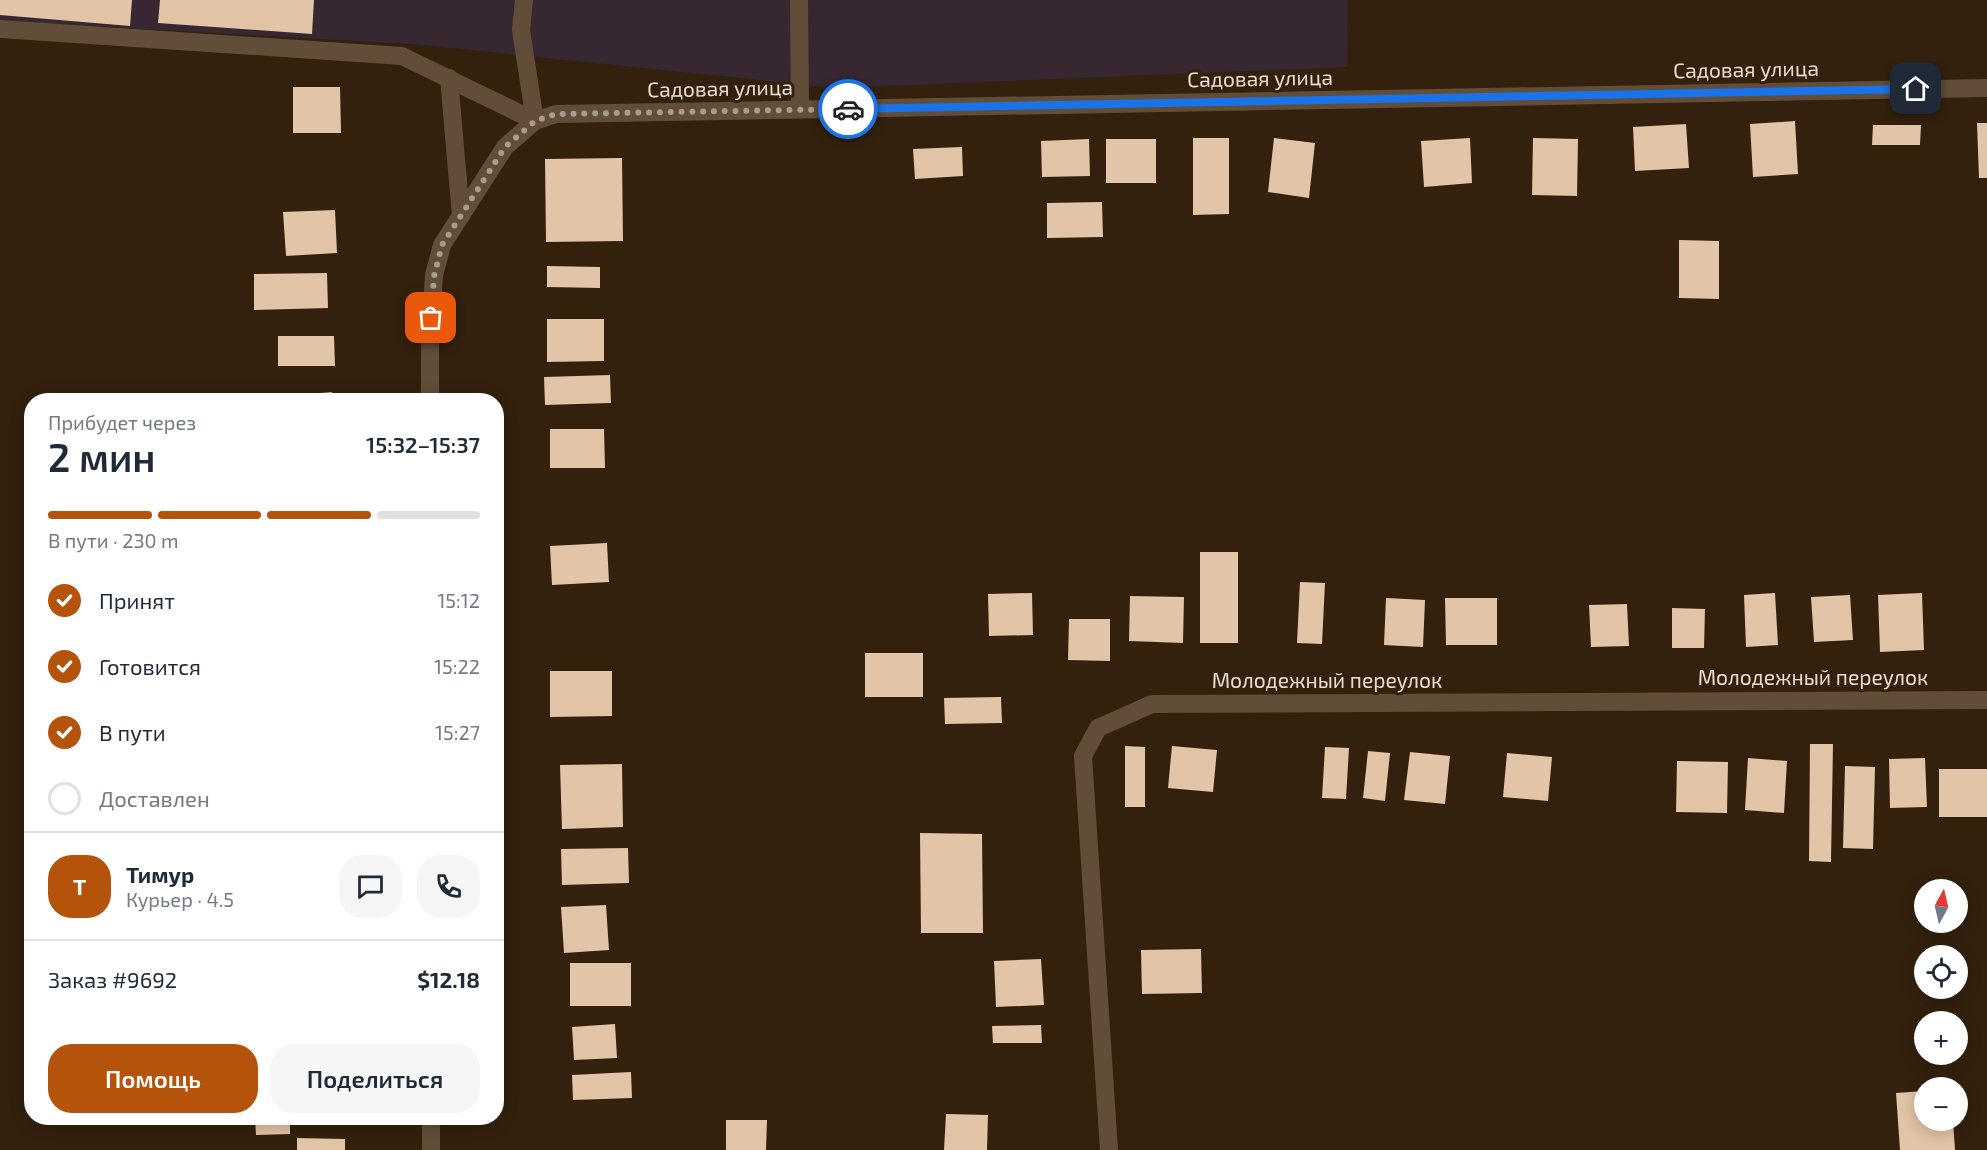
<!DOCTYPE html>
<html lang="ru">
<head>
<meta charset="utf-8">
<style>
	:root { --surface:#fff; --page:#f6f6f7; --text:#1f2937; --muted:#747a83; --line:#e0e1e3; --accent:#b45309 }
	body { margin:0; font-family:"Exo 2",sans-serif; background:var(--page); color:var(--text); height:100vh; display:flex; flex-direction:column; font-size:22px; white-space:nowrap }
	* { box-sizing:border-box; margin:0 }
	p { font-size:20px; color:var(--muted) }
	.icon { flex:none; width:33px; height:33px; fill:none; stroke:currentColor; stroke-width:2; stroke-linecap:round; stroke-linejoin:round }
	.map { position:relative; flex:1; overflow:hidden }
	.side { position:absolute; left:24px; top:393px; width:480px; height:732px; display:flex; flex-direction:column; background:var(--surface); border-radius:24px; box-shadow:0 3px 15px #0003 }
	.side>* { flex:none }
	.needle { width:39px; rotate:8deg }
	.fabs { position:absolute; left:1914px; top:879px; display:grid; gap:12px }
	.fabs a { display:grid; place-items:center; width:54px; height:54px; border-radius:50%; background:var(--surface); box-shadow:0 3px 15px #0003; font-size:30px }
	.pin { position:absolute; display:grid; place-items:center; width:51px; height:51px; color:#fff; margin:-26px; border-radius:12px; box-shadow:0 3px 9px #0006 }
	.courier { position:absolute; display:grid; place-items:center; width:60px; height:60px; margin:-30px; border:4px solid #1a73e8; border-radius:50%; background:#fff; color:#222; box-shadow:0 2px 8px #0007 }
	.headline em { font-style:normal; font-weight:600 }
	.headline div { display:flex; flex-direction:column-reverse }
	.headline { display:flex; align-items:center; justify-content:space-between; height:102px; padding:0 24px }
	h1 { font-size:39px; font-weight:600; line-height:45px }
	.bar { display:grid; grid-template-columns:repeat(4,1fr); gap:9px 6px; align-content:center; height:72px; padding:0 24px }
	.bar i { height:8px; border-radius:4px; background:var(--line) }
	.bar .active { background:var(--accent) }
	.bar p { grid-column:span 4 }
	.line { display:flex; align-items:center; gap:15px; padding:0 24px; border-top:2px solid var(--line) }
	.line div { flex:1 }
	.round { display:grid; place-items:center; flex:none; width:63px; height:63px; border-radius:24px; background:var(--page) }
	ol { padding:0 24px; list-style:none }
	li { display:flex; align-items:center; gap:18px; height:66px }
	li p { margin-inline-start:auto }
	li .icon { padding:6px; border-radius:50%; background:var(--accent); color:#fff; stroke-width:4 }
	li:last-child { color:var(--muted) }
	li i { width:33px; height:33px; border:3px solid var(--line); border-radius:50% }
	.cta { display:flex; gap:12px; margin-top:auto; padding:12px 24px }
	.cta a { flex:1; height:69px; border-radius:24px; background:var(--accent); color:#fff; font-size:24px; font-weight:600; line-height:69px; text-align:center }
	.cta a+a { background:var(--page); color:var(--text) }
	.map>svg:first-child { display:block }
	.industrial { fill:#372731 }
	.building { fill:#e2c4a6 }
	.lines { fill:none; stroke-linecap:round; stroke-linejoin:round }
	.minor { stroke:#624d39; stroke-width:18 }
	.done { stroke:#a99b8d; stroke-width:6; stroke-dasharray:0 10.8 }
	.route { stroke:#1a73e8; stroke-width:8 }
	.labels { text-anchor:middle; stroke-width:6; stroke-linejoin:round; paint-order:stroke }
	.street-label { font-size:21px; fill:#e9ddd1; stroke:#33210e }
</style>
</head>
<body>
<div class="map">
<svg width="1987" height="1150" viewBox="0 0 1987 1150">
	<rect width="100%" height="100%" fill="#33210e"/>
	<path class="industrial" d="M0 0H1348L1347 67 835 88 413 44 0 21Z"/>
	<path class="building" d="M0 0H132L130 26 0 15Z
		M160 0H314L312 34 158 23Z
		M293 87H340L341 133H293Z
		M1795 121 1798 174 1753 177 1750 124Z
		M1977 123H1987V178H1979Z
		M1686 124 1689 168 1635 171 1633 127Z
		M1873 125H1921L1920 145H1872Z
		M1193 138H1229V214L1193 215Z
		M1274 138 1315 143 1309 198 1268 192Z
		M1470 138 1472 183 1424 187 1421 141Z
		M1533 138 1578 139 1577 196 1532 195Z
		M1089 139 1090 176 1042 177 1041 141Z
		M1106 139H1156V183H1106Z
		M962 147 963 176 915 179 913 149Z
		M622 158 623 241 546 242 545 159Z
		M1102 202 1103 237 1047 238V203Z
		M335 210 337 253 286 256 283 212Z
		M1679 240 1719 241V299L1679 298Z
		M547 266 600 267V288L547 287Z
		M327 273 328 308 254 310V274Z
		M547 319H604V361L547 362Z
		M278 336H334L335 366H278Z
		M610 375 611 403 545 405 544 377Z
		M332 392 333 400H286V396Z
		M550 429H604L605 468H550Z
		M607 543 609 582 552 585 550 546Z
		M1200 552H1238V643H1200Z
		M1300 582 1325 583 1322 644 1297 643Z
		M1032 593 1033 635 989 636 988 594Z
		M1775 593 1778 645 1746 647 1744 595Z
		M1922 593 1924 650 1880 652 1878 595Z
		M1850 595 1853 640 1814 642 1811 597Z
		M1130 596 1184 597 1183 643 1129 641Z
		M1386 598 1425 600 1423 647 1384 645Z
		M1445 598H1497V645H1446Z
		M1627 604 1629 646 1591 647 1589 605Z
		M1672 608 1705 609 1704 648H1672Z
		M1069 619H1110V661L1068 660Z
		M865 653H923V697H865Z
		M550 671H612V716L550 717Z
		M1001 697 1002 723 945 724 944 698Z
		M1810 744H1833L1831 862 1809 861Z
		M1125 746 1145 747V807H1125Z
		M1172 746 1217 750 1213 792 1168 788Z
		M1325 747 1349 748 1346 799 1322 798Z
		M1368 751 1390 753 1385 801 1363 798Z
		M1410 752 1450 756 1445 804 1404 800Z
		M1507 753 1552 757 1548 801 1503 797Z
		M1748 758 1787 761 1784 813 1745 810Z
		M1925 758 1927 807 1890 808 1889 759Z
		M1677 761 1728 762 1727 813 1676 812Z
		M622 764 623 827 562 829 560 765Z
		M1845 766 1875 767 1873 849 1843 848Z
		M1939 769H1987V817H1939Z
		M920 833 982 834 983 933H921Z
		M628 848 629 883 562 885 561 849Z
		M606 905 609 950 564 953 561 907Z
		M1201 949 1202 993 1142 994 1141 950Z
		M1041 959 1044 1005 996 1007 994 961Z
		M570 963H631V1006H570Z
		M615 1024 617 1058 574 1060 572 1027Z
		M1041 1025 1042 1043H993L992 1026Z
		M631 1072 632 1098 573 1100 572 1075Z
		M1924 1091V1120H1953L1955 1150H1900L1896 1093Z
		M946 1114 988 1115 987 1150H944Z
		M255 1118H290V1134L256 1135Z
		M726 1120H767L766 1150H726Z
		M297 1138 345 1139V1150H297Z"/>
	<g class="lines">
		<path class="minor" d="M524 0 521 30 535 121
			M799 0 800 110
			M0 29 402 56 535 121
			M449 78 461 216
			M430 400V339L434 275 442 245 505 147 535 121 556 114 1987 88
			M431 1118V1150
			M1109 1150 1083 756 1098 728 1152 704 1987 700"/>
	</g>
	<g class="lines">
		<path class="done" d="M431 318 434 276 442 245 505 147 535 121 556 114 848 109"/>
		<path class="route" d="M848 109 1916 89"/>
	</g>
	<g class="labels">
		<g class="street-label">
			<text transform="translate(1746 70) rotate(-1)" y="7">Садовая улица</text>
			<text transform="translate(1260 79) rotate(-1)" y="7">Садовая улица</text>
			<text transform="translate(720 89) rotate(-1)" y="7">Садовая улица</text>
			<text x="1813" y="685">Молодежный переулок</text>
			<text x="1327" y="688">Молодежный переулок</text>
		</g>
	</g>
</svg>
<div class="fabs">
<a><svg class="needle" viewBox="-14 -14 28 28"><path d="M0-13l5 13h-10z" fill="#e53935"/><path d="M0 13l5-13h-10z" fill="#747a83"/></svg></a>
<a><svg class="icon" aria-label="locate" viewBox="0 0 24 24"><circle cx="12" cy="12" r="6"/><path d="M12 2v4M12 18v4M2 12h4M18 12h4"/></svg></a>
<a>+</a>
<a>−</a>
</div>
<div class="pin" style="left:431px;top:318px;background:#ea580c"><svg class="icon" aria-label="bag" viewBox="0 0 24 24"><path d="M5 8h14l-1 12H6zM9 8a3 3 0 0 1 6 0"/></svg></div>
<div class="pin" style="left:1916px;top:89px;background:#1f2937"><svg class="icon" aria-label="home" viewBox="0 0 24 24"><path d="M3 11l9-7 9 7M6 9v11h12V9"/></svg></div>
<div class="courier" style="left:848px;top:109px"><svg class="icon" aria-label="car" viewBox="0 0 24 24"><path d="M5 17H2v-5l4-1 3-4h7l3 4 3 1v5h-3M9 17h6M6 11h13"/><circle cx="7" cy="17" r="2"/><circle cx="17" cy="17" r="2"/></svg></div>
<section class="side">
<div class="headline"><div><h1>2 мин</h1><p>Прибудет через</p></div><em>15:32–15:37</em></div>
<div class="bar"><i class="active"></i><i class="active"></i><i class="active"></i><i></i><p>В пути · 230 m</p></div>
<ol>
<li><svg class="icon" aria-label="check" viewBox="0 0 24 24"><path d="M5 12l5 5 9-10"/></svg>Принят<p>15:12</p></li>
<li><svg class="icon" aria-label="check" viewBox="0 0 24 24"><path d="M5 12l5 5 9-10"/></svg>Готовится<p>15:22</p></li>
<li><svg class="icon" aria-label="check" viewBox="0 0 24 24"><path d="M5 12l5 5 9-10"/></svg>В пути<p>15:27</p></li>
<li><i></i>Доставлен</li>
</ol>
<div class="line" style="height:108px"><b class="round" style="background:var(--accent);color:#fff">Т</b><div><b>Тимур</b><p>Курьер · 4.5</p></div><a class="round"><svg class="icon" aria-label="chat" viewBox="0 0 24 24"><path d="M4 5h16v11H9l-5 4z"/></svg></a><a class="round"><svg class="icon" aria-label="phone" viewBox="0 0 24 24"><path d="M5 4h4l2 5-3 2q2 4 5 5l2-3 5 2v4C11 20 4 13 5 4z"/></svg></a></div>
<div class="line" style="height:78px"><div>Заказ #9692</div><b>$12.18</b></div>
<div class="cta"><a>Помощь</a><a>Поделиться</a></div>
</section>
</div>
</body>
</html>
